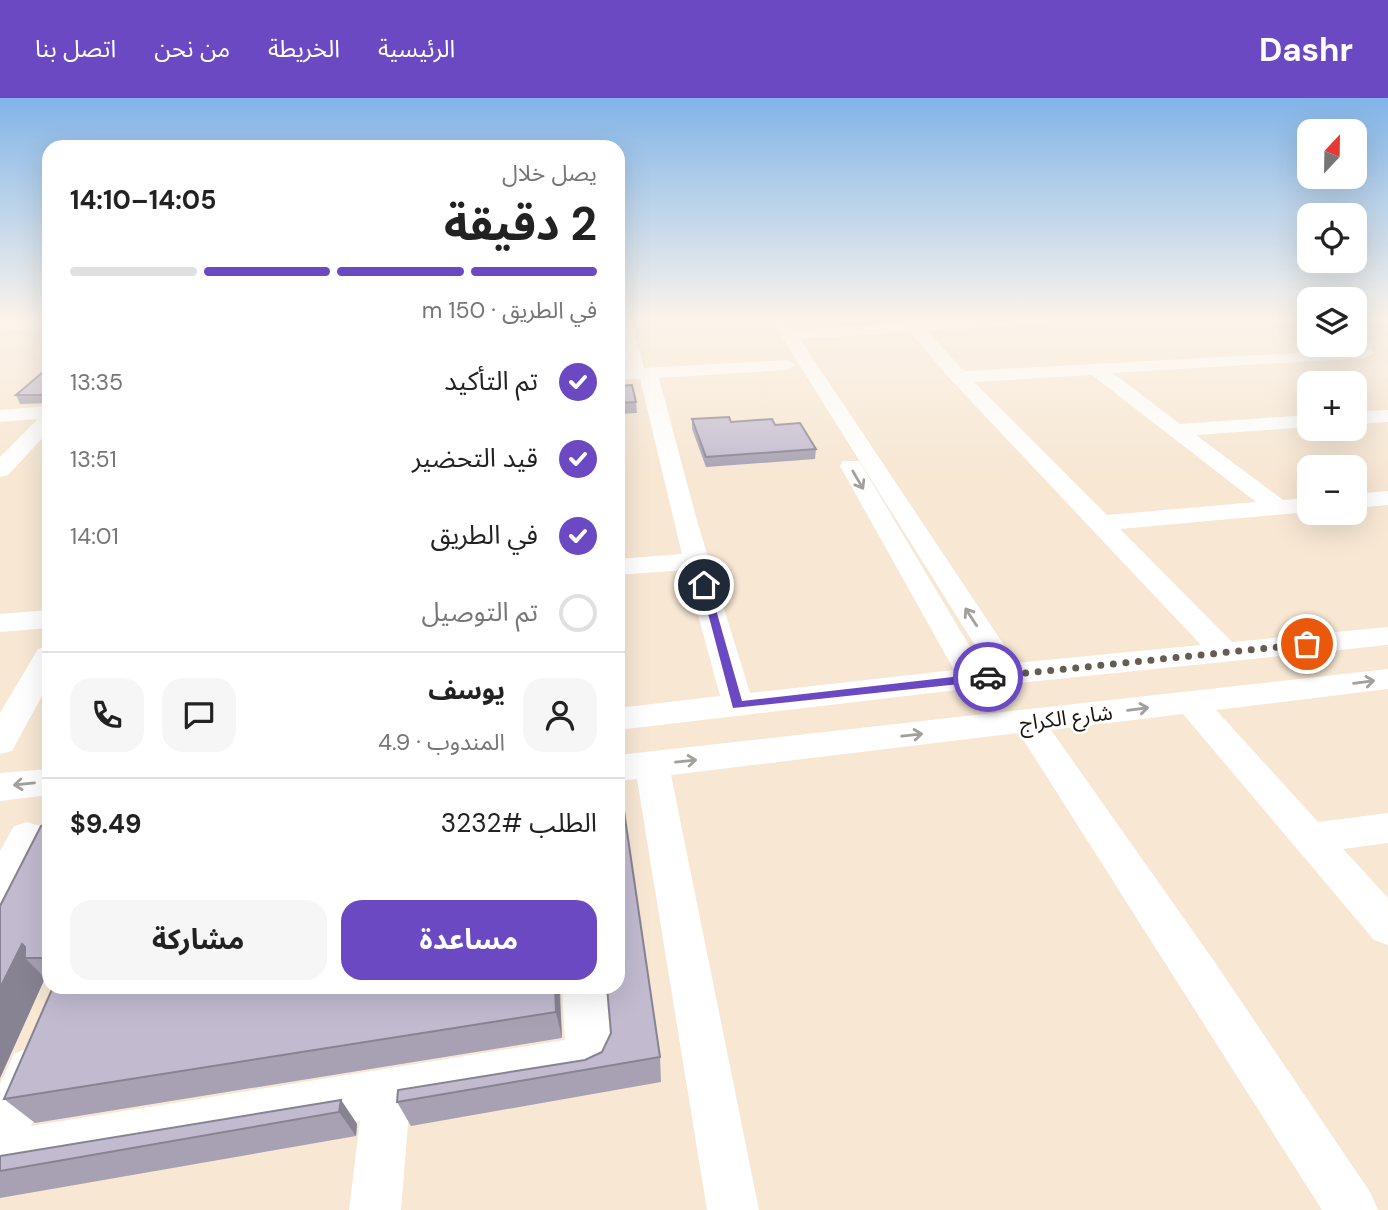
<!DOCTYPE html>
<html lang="ar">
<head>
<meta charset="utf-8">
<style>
	:root { --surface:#fff; --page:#f6f6f6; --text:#222; --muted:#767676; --line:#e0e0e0; --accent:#6a49c2 }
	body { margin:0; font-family:"DM Sans","Noto Sans Arabic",sans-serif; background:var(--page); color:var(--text); direction:rtl; height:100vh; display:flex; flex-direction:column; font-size:26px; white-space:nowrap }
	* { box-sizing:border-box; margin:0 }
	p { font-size:23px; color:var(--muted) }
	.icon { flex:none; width:38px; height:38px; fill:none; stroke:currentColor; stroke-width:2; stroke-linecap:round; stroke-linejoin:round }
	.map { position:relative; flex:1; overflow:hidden; direction:ltr }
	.sheet { position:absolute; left:42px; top:42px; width:583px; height:854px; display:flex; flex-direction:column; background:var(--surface); border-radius:21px; box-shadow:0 7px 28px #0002; direction:rtl }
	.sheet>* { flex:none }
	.needle { width:46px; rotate:22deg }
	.tools { position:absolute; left:1297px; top:21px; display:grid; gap:14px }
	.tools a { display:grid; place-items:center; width:70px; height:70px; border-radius:14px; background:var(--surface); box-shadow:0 7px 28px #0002; font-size:35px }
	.pin { position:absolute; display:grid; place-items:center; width:60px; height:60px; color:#fff; margin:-30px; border:4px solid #fff; border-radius:50%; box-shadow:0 2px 7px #0007 }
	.courier { position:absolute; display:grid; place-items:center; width:70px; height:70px; margin:-35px; border:5px solid #6a49c2; border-radius:50%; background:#fff; color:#222; box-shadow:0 2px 9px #0007 }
	.summary em { font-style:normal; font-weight:700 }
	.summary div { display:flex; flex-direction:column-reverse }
	.summary { display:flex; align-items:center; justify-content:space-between; height:119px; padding:0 28px }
	h1 { font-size:46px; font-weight:700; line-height:52px }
	.bar { display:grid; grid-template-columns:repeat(4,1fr); gap:10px 7px; align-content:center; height:84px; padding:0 28px }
	.bar i { height:9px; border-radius:5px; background:var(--line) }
	.bar .selected { background:var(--accent) }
	.bar p { grid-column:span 4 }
	.line { display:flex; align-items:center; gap:18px; padding:0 28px; border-top:2px solid var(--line) }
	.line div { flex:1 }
	.round { display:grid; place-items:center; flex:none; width:74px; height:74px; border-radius:21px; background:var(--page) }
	ol { padding:0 28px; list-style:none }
	li { display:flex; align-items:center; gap:21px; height:77px }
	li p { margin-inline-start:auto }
	li .icon { padding:7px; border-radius:50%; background:var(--accent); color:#fff; stroke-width:4 }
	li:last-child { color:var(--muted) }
	li i { width:38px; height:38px; border:4px solid var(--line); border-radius:50% }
	.primary-button { display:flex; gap:14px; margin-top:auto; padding:14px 28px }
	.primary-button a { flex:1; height:80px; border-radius:21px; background:var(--accent); color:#fff; font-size:28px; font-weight:700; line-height:80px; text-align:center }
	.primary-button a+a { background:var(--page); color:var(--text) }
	header { display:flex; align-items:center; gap:42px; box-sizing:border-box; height:98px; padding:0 35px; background:var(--accent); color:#fff }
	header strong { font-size:33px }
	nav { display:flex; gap:38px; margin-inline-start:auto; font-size:24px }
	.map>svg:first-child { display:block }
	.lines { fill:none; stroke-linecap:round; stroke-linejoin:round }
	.minor { fill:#fff; fill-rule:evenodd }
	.wall { fill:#a7a1b3 }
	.shaded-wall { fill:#888392 }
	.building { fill:#c2bbd0; stroke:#888392; stroke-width:2 }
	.oneway { stroke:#a2a09d }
	.route { fill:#6a49c2 }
	.done { stroke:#655d51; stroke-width:7; stroke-dasharray:0 12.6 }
	.labels { text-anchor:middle; stroke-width:5; stroke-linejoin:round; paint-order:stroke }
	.street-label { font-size:21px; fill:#17120b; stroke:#fff }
</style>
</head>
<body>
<header>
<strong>Dashr</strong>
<nav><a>الرئيسية</a><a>الخريطة</a><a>من نحن</a><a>اتصل بنا</a></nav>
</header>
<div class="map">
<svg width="1388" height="1112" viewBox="0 0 1388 1112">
	<rect width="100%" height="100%" fill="#f7e7d3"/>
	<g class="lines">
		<path class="minor" d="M49 220V230L0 233V223Z
			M618 220H631L644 270 787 262 796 267 787 272 659 280 697 423 750 595 954 572 840 368 843 363H859L862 368 982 569 988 568 770 220H786L794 232 969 220H1053L1045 225 927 233 964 273 1371 251 1374 255 1365 260 1113 275 1180 326 1309 317V329L1196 337 1283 402 1309 400V414L1120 431 1232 544 1388 529V547L1008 586 618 632V610L720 598 686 472 618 477V461L682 456 640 281 618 282V272L626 271ZM910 234 952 283 1201 547 1016 565 800 241ZM1092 277 1256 404 1107 417 974 284Z
			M1290 220H1309V231Z
			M49 308V333L8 377 0 379V359L38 321 0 324V312Z
			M1388 312V324L1354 326V314Z
			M1388 393V407L1354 410V396Z
			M49 512V530L0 534V516Z
			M49 548V585L12 653 0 656V615L38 551Z
			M1388 571V591L1216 612 1318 724 1388 715V745L1343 751 1388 800V847L1374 842 1183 616 1051 632 1214 863 1370 1094 1378 1112H1322L1019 635 671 677 759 1112H707L637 681 618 683V657Z
			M49 671V697L0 703V675Z
			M27 724 40 728 46 739 14 802 0 807V753L14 728Z
			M562 889H606L612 961 605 977 589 984 409 1014 401 1112H349L360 1023 24 1079 0 1072V986L14 956 30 949 46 956 53 972 31 1028 565 942Z"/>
	</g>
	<path class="wall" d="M49 269V305L20 306 16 297Z
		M618 288 636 304 637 315 618 316Z
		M692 321 775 327 816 351 815 361 706 369 692 331Z
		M49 727V884L45 880 0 980V808Z
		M53 889H560L562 940 35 1025 4 1001Z
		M611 935 660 959 661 984 411 1028 397 1004 585 962 602 954Z
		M341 1002 357 1026 356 1038 0 1100V1058Z"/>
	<path class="shaded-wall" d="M22 846 35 860H25L45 880 0 980V890Z
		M555 889H559L562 940 556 914Z
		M341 1002 357 1026 356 1038 339 1014Z"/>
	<path class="building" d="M49 269V297H16Z
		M632 287 636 304 618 305V288Z
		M729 319 731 324 772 321 775 327 800 325 816 351 706 359 692 321Z
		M618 672 660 959 397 1004 398 992 585 962 602 954 611 935 607 889H618Z
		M49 727V860H25V849L22 846 0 890V808L41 728Z
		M53 889H555L556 914 4 1001Z
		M341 1002 339 1014 0 1073V1058Z"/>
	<defs><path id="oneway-shaft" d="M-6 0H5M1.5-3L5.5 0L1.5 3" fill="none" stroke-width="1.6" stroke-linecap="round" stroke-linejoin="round" transform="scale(1.75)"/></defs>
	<g class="oneway">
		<use href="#oneway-shaft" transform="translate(858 382) rotate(60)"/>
		<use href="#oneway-shaft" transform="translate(971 519) rotate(-123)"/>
		<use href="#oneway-shaft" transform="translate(1364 584) rotate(-7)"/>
		<use href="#oneway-shaft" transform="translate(1138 611) rotate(-7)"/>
		<use href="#oneway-shaft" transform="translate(912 637) rotate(-6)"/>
		<use href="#oneway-shaft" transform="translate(686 663) rotate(-6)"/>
		<use href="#oneway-shaft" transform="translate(24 686) rotate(174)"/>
	</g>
	<linearGradient id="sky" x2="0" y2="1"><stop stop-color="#81b4e8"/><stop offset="0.59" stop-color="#fbf4eb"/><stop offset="1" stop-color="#fbf4eb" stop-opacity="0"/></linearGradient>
	<rect width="1388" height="376" fill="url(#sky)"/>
	<path class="route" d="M700 485 709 487 742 603 988 575 994 579 988 583 733 610Z"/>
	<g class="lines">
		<path class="done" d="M988 579 1307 546"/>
	</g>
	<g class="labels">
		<g class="street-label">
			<text transform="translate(1066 620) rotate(-7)" y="7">شارع الكراج</text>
		</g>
	</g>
</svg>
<div class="tools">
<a><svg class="needle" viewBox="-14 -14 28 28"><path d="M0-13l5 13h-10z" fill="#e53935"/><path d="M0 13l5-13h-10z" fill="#767676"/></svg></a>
<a><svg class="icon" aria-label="locate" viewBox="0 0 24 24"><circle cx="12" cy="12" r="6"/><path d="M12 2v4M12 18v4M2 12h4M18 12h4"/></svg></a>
<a><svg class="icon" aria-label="layers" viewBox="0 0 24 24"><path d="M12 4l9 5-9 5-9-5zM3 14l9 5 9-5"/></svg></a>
<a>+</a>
<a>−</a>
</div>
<div class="pin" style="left:1307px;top:546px;background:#ea580c"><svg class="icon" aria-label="bag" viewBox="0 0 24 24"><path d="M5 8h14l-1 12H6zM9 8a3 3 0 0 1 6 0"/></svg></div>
<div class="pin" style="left:704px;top:487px;background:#1f2937"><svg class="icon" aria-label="home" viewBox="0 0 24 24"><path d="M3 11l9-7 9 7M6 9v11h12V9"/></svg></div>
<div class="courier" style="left:988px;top:579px"><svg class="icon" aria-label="car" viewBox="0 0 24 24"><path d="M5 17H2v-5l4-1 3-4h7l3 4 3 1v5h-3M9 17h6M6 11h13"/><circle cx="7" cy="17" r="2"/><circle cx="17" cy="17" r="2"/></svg></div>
<section class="sheet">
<div class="summary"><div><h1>2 دقيقة</h1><p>يصل خلال</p></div><em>14:05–14:10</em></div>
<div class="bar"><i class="selected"></i><i class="selected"></i><i class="selected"></i><i></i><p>في الطريق · 150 m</p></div>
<ol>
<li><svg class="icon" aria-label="check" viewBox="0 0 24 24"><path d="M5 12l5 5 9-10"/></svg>تم التأكيد<p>13:35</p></li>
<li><svg class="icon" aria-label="check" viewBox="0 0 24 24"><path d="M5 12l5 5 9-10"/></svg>قيد التحضير<p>13:51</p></li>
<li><svg class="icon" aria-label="check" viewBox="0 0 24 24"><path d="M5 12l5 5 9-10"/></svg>في الطريق<p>14:01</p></li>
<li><i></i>تم التوصيل</li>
</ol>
<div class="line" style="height:126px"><a class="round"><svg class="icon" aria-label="person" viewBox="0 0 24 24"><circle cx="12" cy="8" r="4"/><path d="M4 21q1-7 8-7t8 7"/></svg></a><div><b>يوسف</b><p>المندوب · 4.9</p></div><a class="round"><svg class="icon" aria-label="chat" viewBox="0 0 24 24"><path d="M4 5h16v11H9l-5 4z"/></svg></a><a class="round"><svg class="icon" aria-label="phone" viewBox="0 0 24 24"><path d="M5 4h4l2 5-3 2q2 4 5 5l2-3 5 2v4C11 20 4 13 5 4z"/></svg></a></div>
<div class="line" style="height:91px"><div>الطلب #3232</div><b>$9.49</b></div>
<div class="primary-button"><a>مساعدة</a><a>مشاركة</a></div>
</section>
</div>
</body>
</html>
